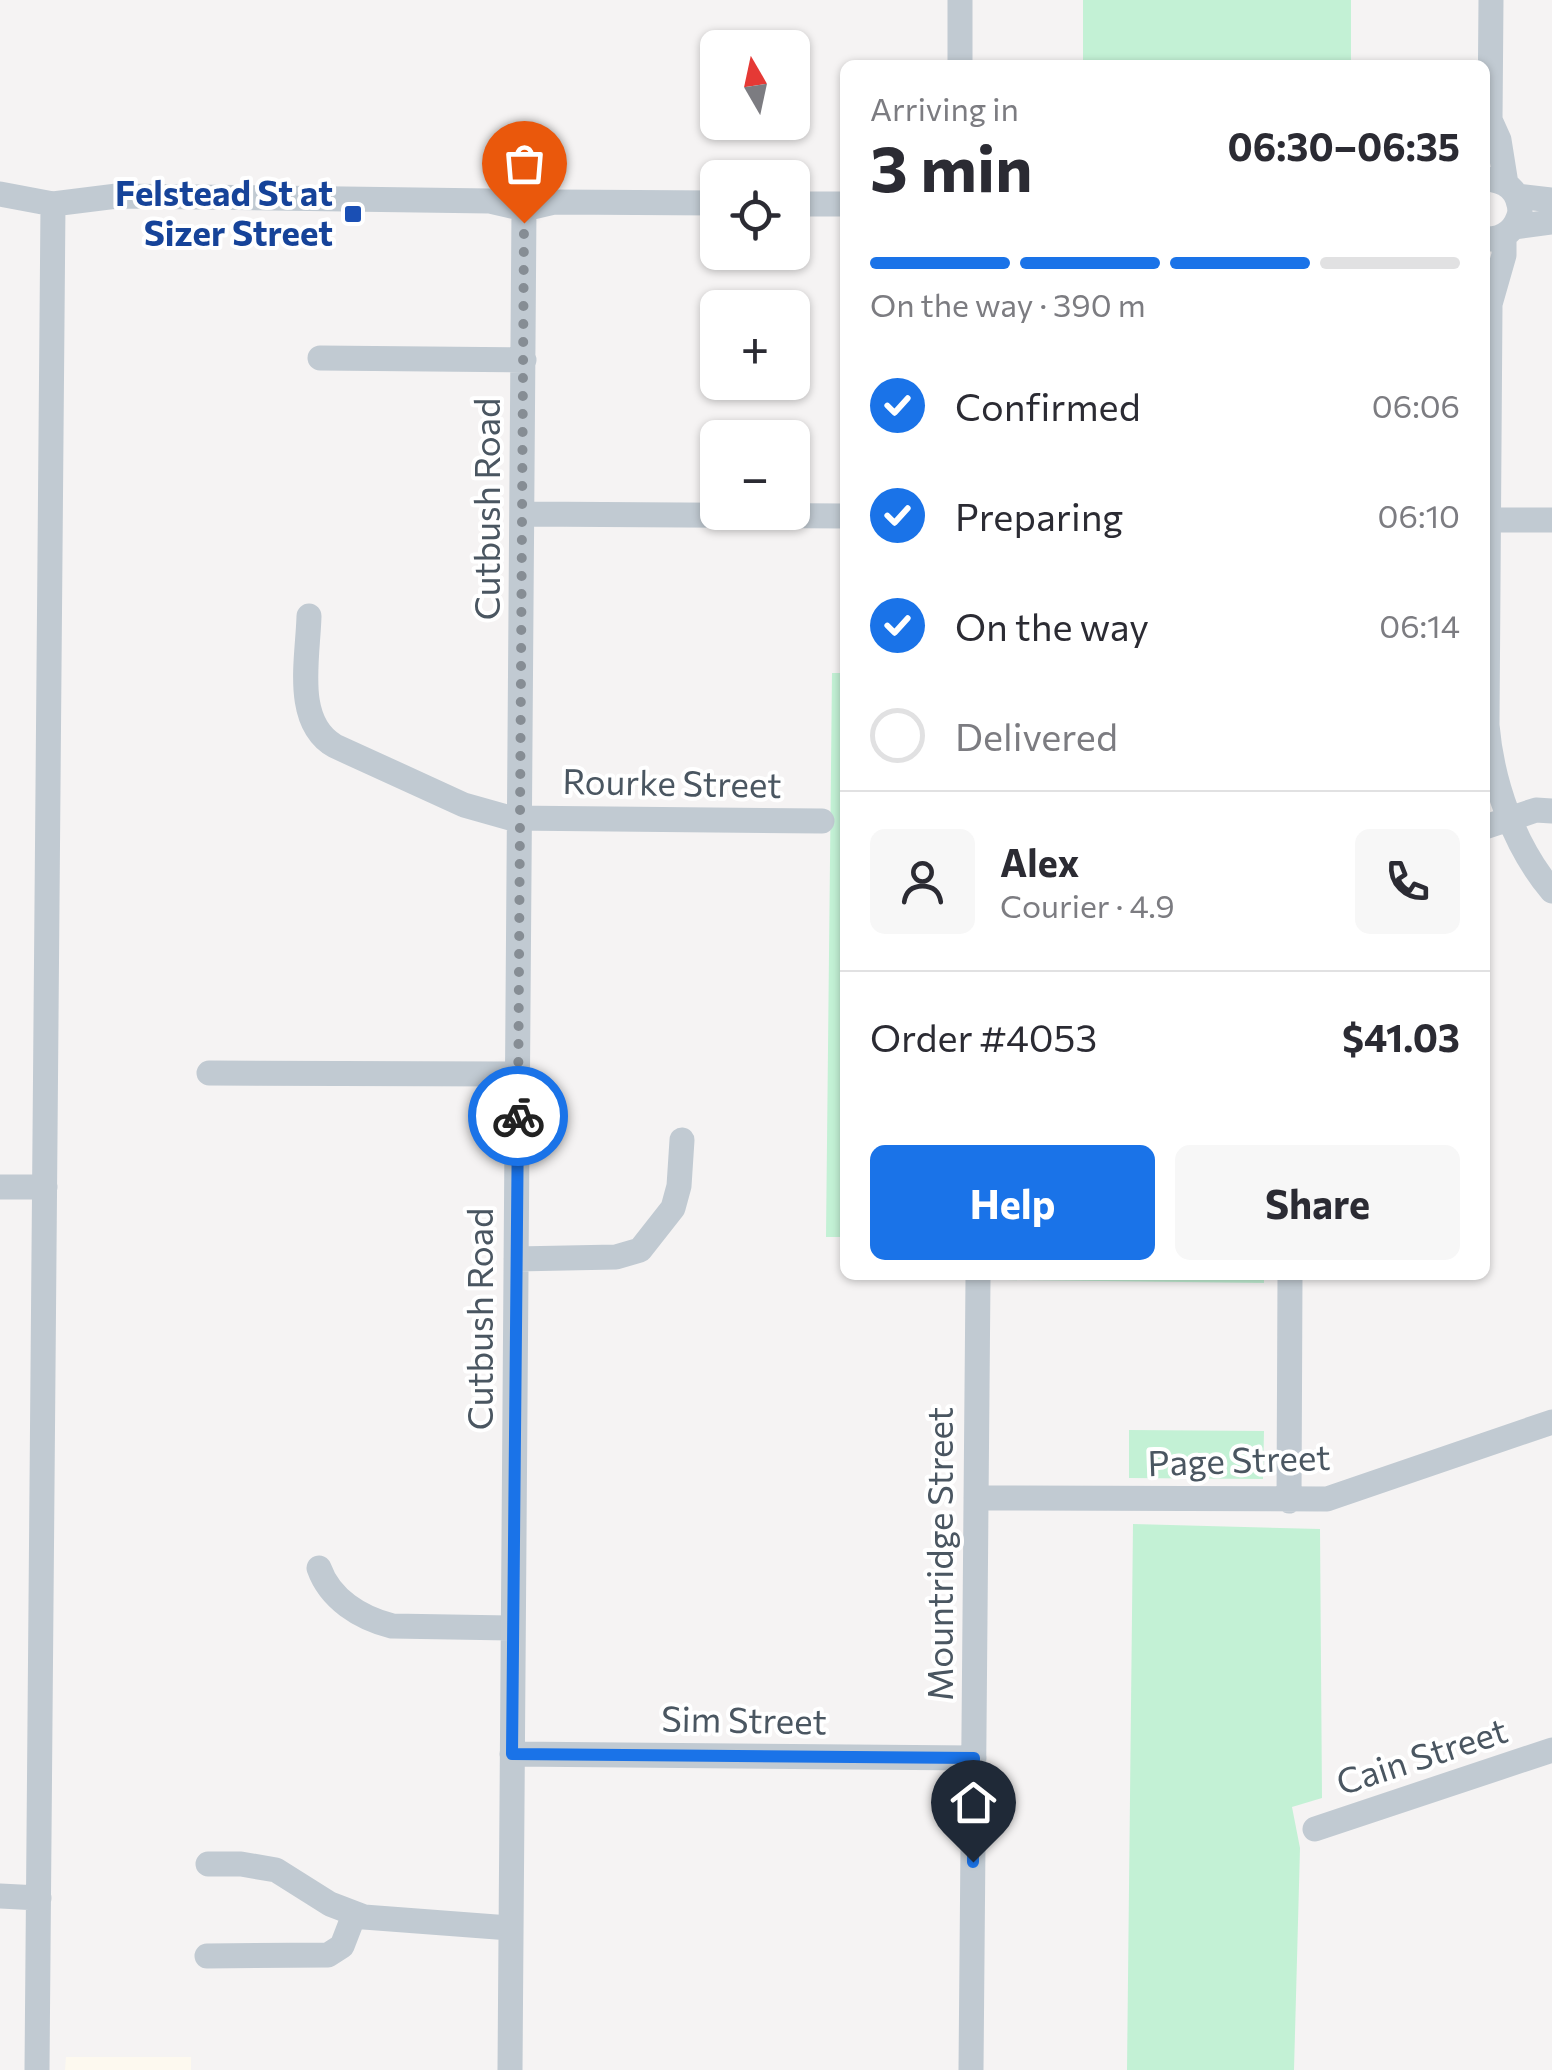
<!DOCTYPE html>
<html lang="en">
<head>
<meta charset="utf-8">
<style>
	:root { --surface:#fff; --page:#f7f7f7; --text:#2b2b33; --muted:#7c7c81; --line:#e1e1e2; --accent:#1a73e8 }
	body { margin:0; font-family:Commissioner,sans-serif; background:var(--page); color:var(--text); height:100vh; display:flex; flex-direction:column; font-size:38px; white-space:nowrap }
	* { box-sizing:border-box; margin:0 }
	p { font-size:32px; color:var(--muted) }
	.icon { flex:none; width:55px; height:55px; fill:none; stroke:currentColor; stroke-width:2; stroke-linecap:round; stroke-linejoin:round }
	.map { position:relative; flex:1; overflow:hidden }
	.details { position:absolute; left:840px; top:60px; width:650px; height:1220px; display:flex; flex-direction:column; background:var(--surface); border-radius:15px; box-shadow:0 2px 8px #0004 }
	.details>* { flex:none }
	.needle { width:65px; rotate:351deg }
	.controls { position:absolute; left:700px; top:30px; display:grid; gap:20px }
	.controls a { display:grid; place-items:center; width:110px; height:110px; border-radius:15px; background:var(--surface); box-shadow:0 2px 8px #0004; font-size:50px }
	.pin { position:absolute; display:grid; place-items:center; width:85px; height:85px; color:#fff; margin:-102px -42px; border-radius:50% 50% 50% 0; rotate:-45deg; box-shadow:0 0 10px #0007 }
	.pin .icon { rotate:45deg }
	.courier { position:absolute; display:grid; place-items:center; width:100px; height:100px; margin:-50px; border:8px solid #1a73e8; border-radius:50%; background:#fff; color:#222; box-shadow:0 2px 12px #0007 }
	.headline em { font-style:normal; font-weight:700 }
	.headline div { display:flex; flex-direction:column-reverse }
	.headline { display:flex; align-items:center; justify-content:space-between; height:170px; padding:0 30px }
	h1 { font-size:65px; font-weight:700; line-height:75px }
	.bar { display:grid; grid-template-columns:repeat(4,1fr); gap:15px 10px; align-content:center; height:120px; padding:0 30px }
	.bar i { height:12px; border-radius:8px; background:var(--line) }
	.bar .current { background:var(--accent) }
	.bar p { grid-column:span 4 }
	.line { display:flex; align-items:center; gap:25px; padding:0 30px; border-top:2px solid var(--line) }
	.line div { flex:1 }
	.round { display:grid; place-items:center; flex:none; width:105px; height:105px; border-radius:15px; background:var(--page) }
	ol { padding:0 30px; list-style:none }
	li { display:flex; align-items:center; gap:30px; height:110px }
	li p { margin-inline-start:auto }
	li .icon { padding:10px; border-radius:50%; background:var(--accent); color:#fff; stroke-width:4 }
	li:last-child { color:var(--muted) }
	li i { width:55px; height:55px; border:5px solid var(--line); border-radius:50% }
	.primary-button { display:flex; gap:20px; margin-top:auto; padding:20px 30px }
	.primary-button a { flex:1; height:115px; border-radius:15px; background:var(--accent); color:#fff; font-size:40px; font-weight:700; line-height:115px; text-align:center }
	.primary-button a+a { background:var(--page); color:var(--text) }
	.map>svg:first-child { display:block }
	.commercial { fill:#fdf9ef }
	.green { fill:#c3f1d5 }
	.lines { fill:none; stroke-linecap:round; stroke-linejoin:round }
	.minor { stroke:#c1cad2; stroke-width:25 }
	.done { stroke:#868d94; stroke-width:10; stroke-dasharray:0 18 }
	.route { stroke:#1a73e8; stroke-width:12 }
	.transit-dot { fill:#1a4fb4; stroke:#fff; stroke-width:4 }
	.labels { text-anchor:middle; stroke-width:8; stroke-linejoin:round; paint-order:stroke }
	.transit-label { font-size:35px; font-weight:bold; fill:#164399; stroke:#fff; text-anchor:end }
	.street-label { font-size:35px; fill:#4a5661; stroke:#fff }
</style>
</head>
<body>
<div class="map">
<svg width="1552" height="2070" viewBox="0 0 1552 2070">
	<rect width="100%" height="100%" fill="#f5f3f3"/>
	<path class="commercial" d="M66 2057H191V2070H65Z"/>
	<path class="green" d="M1083 0H1351V65H1083Z
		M832 673H845V1237H826Z
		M1008 1275H1264V1283L1007 1280Z
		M1129 1430 1264 1431 1263 1479 1129 1478Z
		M1133 1524 1320 1529 1322 1798 1292 1807 1300 1848 1294 2070H1127Z"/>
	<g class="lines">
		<path class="minor" d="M960 65V0
			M1490 120 1499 140 1506 184
			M1485 132 1490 120 1491 0
			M1485 179C1506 180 1519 190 1520 212 1516 230 1504 240 1485 239
			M0 194 53 204 117 196 490 201 524 209 554 202 718 203
			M1517 196 1552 200
			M792 204H845
			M1514 227 1552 222
			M1504 236V255L1490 304 1487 725C1492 783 1514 846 1552 891
			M320 358 524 360
			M523 514 845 516
			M1485 520H1552
			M309 616C308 658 293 722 335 746L464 805 510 818 822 821
			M1485 827 1536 810 1552 811
			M209 1073 518 1074
			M0 1187H45
			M516 1259 616 1257 640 1250 673 1208 679 1186 682 1140
			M976 1498 1327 1499 1552 1422
			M1289 1501 1290 1275
			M319 1568C330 1599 360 1618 392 1626L513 1628
			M512 1754 974 1758
			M1315 1829 1552 1750
			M208 1864H241L276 1870 330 1904 364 1917 510 1928
			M0 1896 39 1898
			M207 1956 328 1955 342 1946 354 1915
			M37 2070 53 204
			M510 2070 524 209
			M971 2070 978 1278"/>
	</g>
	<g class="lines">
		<path class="done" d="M518 1116 524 223"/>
		<path class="route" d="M518 1116 512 1754 974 1758 973 1862"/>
	</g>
	<rect class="transit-dot" x="343" y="204" width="20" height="20" rx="5"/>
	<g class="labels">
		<g class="transit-label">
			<text x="333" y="206">Felstead St at<tspan x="333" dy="40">Sizer Street</tspan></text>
		</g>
		<g class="street-label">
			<text transform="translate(488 509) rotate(-90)" y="12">Cutbush Road</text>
			<text transform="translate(672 784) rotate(1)" y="12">Rourke Street</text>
			<text transform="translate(481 1319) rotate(-90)" y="12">Cutbush Road</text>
			<text transform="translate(1239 1461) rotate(-2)" y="12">Page Street</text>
			<text transform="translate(941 1554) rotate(-90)" y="12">Mountridge Street</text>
			<text transform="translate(744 1721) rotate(1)" y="12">Sim Street</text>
			<text transform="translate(1422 1757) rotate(-18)" y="12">Cain Street</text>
		</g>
	</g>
</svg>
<div class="controls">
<a><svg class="needle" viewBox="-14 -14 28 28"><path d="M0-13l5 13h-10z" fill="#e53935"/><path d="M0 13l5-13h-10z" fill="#7c7c81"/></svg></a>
<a><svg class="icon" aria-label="locate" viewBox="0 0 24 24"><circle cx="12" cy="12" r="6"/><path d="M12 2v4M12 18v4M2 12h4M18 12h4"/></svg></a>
<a>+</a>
<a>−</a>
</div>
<div class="pin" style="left:524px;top:223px;background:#ea580c"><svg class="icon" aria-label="bag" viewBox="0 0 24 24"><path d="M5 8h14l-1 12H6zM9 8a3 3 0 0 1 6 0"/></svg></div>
<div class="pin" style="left:973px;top:1862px;background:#1f2937"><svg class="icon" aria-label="home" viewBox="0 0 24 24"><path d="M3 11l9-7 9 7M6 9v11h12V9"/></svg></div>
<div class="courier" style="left:518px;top:1116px"><svg class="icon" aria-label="bike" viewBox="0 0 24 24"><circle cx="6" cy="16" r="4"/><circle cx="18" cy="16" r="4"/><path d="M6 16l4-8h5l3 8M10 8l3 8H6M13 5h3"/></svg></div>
<section class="details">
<div class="headline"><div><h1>3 min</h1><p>Arriving in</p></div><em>06:30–06:35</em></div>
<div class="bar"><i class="current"></i><i class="current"></i><i class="current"></i><i></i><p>On the way · 390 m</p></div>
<ol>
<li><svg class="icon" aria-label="check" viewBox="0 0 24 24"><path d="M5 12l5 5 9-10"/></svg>Confirmed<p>06:06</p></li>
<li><svg class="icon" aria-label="check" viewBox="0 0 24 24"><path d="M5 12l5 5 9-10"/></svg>Preparing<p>06:10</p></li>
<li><svg class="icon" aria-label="check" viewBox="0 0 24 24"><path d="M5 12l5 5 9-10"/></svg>On the way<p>06:14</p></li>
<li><i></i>Delivered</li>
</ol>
<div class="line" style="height:180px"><a class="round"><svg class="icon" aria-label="person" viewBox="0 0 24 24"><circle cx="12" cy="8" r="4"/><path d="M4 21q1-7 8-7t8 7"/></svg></a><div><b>Alex</b><p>Courier · 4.9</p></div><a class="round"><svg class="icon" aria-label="phone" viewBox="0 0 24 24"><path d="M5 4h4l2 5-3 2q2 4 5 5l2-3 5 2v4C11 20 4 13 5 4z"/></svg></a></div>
<div class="line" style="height:130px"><div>Order #4053</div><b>$41.03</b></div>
<div class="primary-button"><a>Help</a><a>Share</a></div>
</section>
</div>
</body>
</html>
